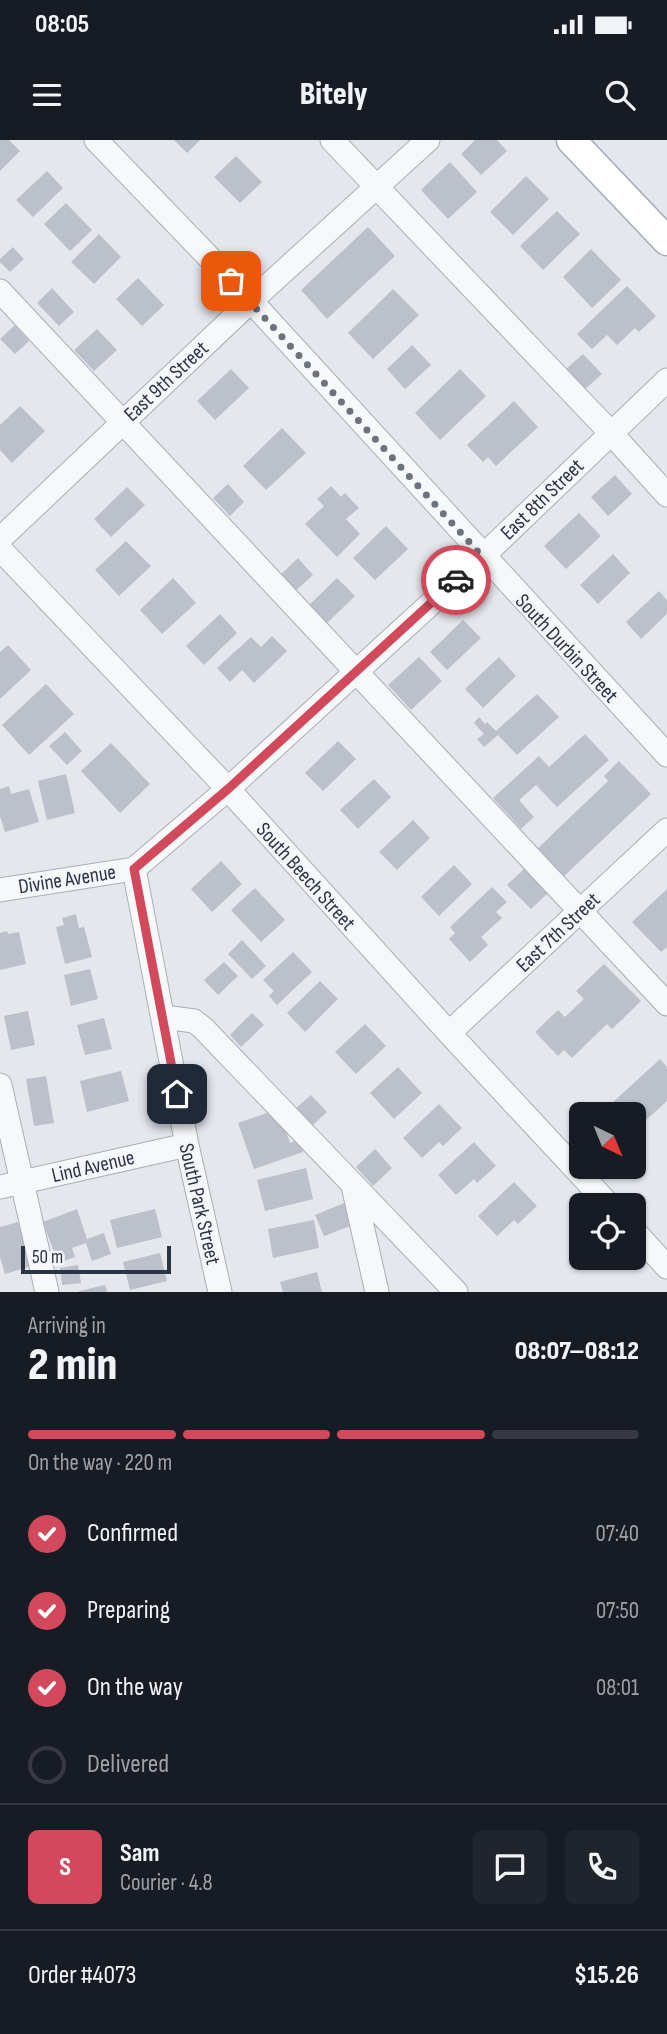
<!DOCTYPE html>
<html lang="en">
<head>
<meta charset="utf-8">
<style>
	:root { --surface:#171b24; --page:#20242c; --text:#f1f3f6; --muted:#9ea1a6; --line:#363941; --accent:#d1495b }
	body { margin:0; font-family:"Sofia Sans Condensed",sans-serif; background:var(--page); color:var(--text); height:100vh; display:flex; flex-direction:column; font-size:26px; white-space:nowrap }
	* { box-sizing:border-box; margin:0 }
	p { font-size:23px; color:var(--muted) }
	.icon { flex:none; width:38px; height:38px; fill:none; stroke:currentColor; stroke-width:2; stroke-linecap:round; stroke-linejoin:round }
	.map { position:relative; height:1152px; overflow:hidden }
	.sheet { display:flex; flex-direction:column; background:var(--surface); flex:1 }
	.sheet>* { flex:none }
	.needle { width:46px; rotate:137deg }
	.buttons { position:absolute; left:569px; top:962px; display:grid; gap:14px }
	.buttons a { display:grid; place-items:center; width:77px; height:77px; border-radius:10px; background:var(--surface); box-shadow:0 2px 5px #0004; font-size:35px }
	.scale { position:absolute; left:21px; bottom:18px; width:150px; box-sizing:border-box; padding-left:7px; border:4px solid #2b3445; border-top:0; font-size:19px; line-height:24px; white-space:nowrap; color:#2b3445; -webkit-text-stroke:5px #f4f6f9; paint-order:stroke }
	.pin { position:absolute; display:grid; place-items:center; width:60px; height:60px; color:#fff; margin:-30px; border-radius:14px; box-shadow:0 4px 10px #0006 }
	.courier { position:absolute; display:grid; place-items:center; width:70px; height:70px; margin:-35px; border:5px solid #d1495b; border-radius:50%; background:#fff; color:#222; box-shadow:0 2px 9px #0007 }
	.head em { font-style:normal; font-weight:800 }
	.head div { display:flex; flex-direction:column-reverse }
	.head { display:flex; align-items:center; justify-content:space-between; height:119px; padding:0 28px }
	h1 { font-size:46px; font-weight:800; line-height:52px }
	.bar { display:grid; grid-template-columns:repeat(4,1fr); gap:10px 7px; align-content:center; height:84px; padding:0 28px }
	.bar i { height:9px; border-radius:5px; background:var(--line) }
	.bar .on { background:var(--accent) }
	.bar p { grid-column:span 4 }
	.line { display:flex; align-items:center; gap:18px; padding:0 28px; border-top:2px solid var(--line) }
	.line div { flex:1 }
	.round { display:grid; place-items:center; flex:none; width:74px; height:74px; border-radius:10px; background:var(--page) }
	ol { padding:0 28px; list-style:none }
	li { display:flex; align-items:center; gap:21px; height:77px }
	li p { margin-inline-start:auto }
	li .icon { padding:7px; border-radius:50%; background:var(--accent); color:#fff; stroke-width:4 }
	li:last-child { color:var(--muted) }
	li i { width:38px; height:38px; border:4px solid var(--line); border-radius:50% }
	.status { display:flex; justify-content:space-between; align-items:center; height:49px; padding:0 35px; background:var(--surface); direction:ltr }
	.status svg { height:19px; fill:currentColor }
	header { display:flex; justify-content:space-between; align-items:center; height:91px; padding:0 28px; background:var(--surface); font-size:32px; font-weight:800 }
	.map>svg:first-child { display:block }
	.building { fill:#bbc0ca }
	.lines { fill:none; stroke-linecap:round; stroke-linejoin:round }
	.minor-casing { stroke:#a9aeb7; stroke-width:25 }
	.major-casing { stroke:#a3abb8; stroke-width:31 }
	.minor { stroke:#f7f8fa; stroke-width:23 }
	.major { stroke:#fff; stroke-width:28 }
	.done { stroke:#6c737f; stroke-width:7; stroke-dasharray:0 12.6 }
	.route { stroke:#d1495b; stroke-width:9 }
	.labels { text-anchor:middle; stroke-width:5; stroke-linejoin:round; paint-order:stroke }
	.street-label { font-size:21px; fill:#2b3445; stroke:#f4f6f9 }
</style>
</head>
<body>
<div class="status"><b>08:05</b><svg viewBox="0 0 49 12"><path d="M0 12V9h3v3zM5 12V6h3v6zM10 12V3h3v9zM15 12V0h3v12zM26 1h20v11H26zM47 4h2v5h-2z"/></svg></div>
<header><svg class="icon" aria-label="menu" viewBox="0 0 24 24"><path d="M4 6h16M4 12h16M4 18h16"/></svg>Bitely<svg class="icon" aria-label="search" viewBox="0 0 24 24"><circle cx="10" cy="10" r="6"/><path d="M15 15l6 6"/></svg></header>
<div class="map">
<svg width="667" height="1152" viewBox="0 0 667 1152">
	<rect width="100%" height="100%" fill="#e4e7ec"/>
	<path class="building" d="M0 0H9L20 11 0 31Z
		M174 0H200L187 13Z
		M475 0H497L507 11 481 35 461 14Z
		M236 16 262 42 240 63 214 37Z
		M450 22 477 52 448 79 421 50Z
		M47 31 63 48 33 77 16 60Z
		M526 36 549 59 513 95 490 72Z
		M66 63 92 90 70 111 44 84Z
		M557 71 580 94 543 130 520 106Z
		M368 87 395 116 327 179 301 150Z
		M99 94 121 117 94 144 71 122Z
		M13 107 24 119 10 132 0 122V119Z
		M591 109 621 140 592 168 563 137Z
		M138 138 164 165 142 186 116 159Z
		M627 146 656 176 639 192 635 188 617 205 607 195 592 209 577 194Z
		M52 148 74 172 59 186 37 163Z
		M393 149 419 175 373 219 348 193Z
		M15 185 29 201 15 214 0 199Z
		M97 189 117 210 94 231 74 210Z
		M412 205 431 225 405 249 387 229Z
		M583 214 602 234 584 250 565 230Z
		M231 229 249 248 215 280 197 261Z
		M460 229 486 256 440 300 415 273Z
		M514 261 538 287 496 326 488 317 483 322 467 305Z
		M20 266 45 291 12 323 0 310V285Z
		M282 288 306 313 266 350 243 326Z
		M615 335 632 354 608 376 591 357Z
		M228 344 244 362 230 376 213 358Z
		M331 346 341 357 345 353 359 368 346 379 360 394 337 417 305 384 324 366 317 359Z
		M127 347 145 365 111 397 94 379Z
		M579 373 601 396 566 429 544 406Z
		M386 386 408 409 375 440 353 418Z
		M126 401 151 426 119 456 95 430Z
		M613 414 630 433 598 464 580 445Z
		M298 418 313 435 293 453 278 437Z
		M173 438 196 463 162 494 140 470Z
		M337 438 355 456 322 488 304 470Z
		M659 451 667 460V474L641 499 626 482Z
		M220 474 237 493 204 525 186 506Z
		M463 480 481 498 447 530 430 512Z
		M272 496 287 511 254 543 242 530 230 542 217 528 251 497 261 507Z
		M8 505 31 530 0 559V512Z
		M419 517 442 541 411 570 388 545Z
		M499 517 516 536 483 568 465 549Z
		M46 544 74 574 29 615 2 585Z
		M537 554 559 577 517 615 498 595 484 607 477 599 484 594 474 583 479 577 485 584 487 582 496 591Z
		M65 592 82 611 67 625 49 606Z
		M585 594 609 620 557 667 536 645 519 660 534 677 521 689 493 658 539 616 549 627Z
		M338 601 356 619 323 651 305 633Z
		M111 603 150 644 120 673 81 631Z
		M619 621 651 654 561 739 535 711 608 641 604 636Z
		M66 634 75 673 47 680 38 641Z
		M374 639 391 657 358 689 340 670Z
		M9 646 11 654 29 649 39 682 5 692 0 676V649Z
		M413 680 430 698 397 730 379 712Z
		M221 721 242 744 212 772 191 749Z
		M454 725 472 744 439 776 421 757Z
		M525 728 548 753 531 769 507 745Z
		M492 747 507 762 496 772 502 778 481 797 488 805 470 822 449 799 455 793 450 787Z
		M255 748 285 780 261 802 231 770Z
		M667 749V807L661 812 632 782Z
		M76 774 79 788 84 787 92 817 65 824 56 787 64 785 62 778Z
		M7 791 8 794 19 792 26 824 0 830V793Z
		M242 800 266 826 252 839 228 814Z
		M293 812 312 832 277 865 269 856 274 851 263 840Z
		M224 822 238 836 218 855 204 840Z
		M604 824 641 861 612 889 607 884 572 918 564 910 558 916 535 892 558 870 565 877 584 859 576 851Z
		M90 829 98 859 71 866 64 835Z
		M320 841 338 859 305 892 287 873Z
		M28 871 35 905 11 910 4 876Z
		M252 873 264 885 241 907 230 895Z
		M104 878 112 909 85 915 77 885Z
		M365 884 386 906 356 934 335 912Z
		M660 919 667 927V961L634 991V975H599Z
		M398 927 422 953 394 979 370 953Z
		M121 931 129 961 87 972 80 941Z
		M46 936 54 983 34 986 26 939Z
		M311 955 327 972 313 985 296 968Z
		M439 964 462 988 443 1006 439 1002 422 1018 403 998Z
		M278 969 290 1003 298 1000 303 1012 254 1029 238 983Z
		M474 1002 496 1026 477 1043 474 1039 456 1055 438 1035Z
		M375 1009 392 1028 373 1046 356 1027Z
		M306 1028 313 1059 265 1071 257 1040Z
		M514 1042 537 1066 518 1084 514 1080 497 1096 478 1076Z
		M349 1061 358 1083 324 1096 315 1075Z
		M77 1069 87 1099 104 1093 111 1114 92 1121 86 1103 72 1108 75 1117 58 1123 43 1082Z
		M155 1069 162 1097 117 1108 110 1080Z
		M314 1080 319 1108 273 1118 268 1089Z
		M18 1082 32 1126 5 1134 0 1117V1087Z
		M160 1113 167 1141 130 1150 123 1122Z
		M78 1125 81 1143 62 1145 60 1128Z
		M317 1132 322 1152H283L280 1142Z
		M105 1145 107 1152H79V1151Z"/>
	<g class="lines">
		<defs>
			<path id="minor" d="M96 0 251 161 667 615
				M332 0 611 293 667 355
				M0 151 667 864
				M0 399 251 161 428 0
				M0 409 228 649 449 893 610 1066
				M134 729 187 1005 220 1152
				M0 750 134 729 228 649 357 531 483 416 667 240
				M164 877 194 881 203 888 456 1152
				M449 893 667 690
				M0 945 47 1152
				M353 1046 377 1152
				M0 1047 187 1005
				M634 1091 667 1127"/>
			<path id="major" d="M571 0 667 101"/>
		</defs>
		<use href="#minor" class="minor-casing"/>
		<use href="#major" class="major-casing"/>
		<use href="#minor" class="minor"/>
		<use href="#major" class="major"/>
	</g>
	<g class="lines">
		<path class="done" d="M231 141 482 416 456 440"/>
		<path class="route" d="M177 954 134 729 228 649 456 440"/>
	</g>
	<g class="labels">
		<g class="street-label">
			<text transform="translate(166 241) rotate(-43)" y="7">East 9th Street</text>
			<text transform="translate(542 359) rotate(-44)" y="7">East 8th Street</text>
			<text transform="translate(567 508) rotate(47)" y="7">South Durbin Street</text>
			<text transform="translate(306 736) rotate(48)" y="7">South Beech Street</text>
			<text transform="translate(67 739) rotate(-9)" y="7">Divine Avenue</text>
			<text transform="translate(558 792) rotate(-43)" y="7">East 7th Street</text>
			<text transform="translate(93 1026) rotate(-13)" y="7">Lind Avenue</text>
			<text transform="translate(200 1064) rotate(77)" y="7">South Park Street</text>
		</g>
	</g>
</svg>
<div class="buttons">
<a><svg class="needle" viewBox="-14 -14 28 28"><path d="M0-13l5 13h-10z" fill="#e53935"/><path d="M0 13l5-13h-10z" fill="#9ea1a6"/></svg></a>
<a><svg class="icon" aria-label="locate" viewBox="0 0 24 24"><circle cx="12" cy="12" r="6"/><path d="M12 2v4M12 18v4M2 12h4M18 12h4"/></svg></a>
</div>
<div class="scale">50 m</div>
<div class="pin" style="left:231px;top:141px;background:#ea580c"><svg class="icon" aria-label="bag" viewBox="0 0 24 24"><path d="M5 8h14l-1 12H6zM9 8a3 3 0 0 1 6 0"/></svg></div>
<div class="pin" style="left:177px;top:954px;background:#1f2937"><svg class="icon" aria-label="home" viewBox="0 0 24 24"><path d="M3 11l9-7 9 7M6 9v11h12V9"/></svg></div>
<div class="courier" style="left:456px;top:440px"><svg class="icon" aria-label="car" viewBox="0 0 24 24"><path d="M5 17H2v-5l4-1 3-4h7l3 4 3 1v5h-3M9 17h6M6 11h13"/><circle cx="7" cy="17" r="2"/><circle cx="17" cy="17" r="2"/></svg></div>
</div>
<section class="sheet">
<div class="head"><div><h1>2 min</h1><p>Arriving in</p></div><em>08:07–08:12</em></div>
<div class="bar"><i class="on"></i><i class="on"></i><i class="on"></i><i></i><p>On the way · 220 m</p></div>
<ol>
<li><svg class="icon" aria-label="check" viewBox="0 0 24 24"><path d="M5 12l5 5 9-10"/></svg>Confirmed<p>07:40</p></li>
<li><svg class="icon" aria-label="check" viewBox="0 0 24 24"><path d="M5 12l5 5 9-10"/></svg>Preparing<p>07:50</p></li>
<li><svg class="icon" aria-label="check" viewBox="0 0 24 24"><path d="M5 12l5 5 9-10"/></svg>On the way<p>08:01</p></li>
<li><i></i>Delivered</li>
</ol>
<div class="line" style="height:126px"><b class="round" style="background:var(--accent);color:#fff">S</b><div><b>Sam</b><p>Courier · 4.8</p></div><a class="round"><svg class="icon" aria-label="chat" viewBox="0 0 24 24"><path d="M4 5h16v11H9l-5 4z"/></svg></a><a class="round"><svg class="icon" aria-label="phone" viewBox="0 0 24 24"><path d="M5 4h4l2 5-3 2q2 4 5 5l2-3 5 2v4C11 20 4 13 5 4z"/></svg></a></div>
<div class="line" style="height:91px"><div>Order #4073</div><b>$15.26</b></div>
</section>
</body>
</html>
